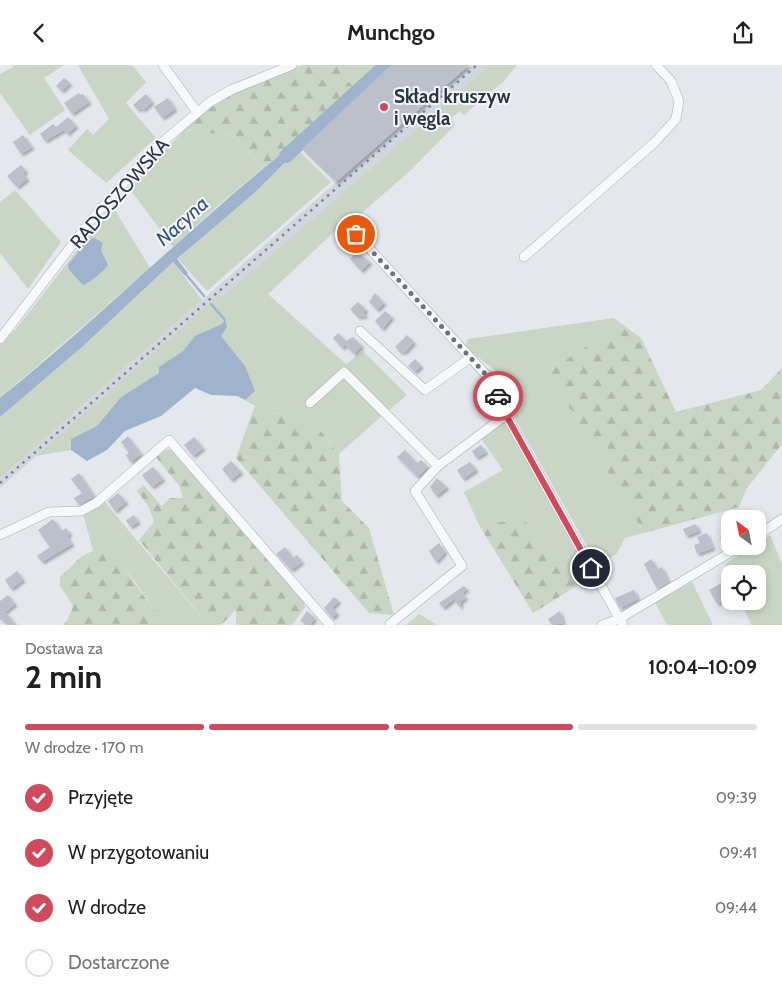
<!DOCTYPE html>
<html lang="pl">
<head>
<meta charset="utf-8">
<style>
	:root { --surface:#fff; --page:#f2f2f2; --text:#202124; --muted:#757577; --line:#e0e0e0; --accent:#d1495b }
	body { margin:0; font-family:Cabin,sans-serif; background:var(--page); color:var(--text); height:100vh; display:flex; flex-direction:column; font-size:19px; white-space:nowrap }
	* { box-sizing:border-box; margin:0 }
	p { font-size:16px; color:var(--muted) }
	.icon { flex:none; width:28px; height:28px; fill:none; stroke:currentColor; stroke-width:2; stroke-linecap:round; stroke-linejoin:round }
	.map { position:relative; height:560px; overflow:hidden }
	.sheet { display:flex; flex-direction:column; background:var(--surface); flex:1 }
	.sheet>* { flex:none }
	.needle { width:32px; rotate:328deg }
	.controls { position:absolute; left:721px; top:445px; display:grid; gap:10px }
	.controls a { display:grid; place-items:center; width:45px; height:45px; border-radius:10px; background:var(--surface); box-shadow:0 2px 8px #0003; font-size:25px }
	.pin { position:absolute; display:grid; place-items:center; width:42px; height:42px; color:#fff; margin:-21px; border:2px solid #fff; border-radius:50%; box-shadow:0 1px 5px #0007 }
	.courier { position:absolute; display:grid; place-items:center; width:50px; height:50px; margin:-25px; border:4px solid #d1495b; border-radius:50%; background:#fff; color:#222; box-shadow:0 1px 6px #0007 }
	.headline em { font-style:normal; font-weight:800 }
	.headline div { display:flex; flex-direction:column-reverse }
	.headline { display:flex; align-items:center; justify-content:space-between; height:85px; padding:0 25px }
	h1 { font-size:32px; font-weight:800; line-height:38px }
	.bar { display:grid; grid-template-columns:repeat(4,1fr); gap:8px 5px; align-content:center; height:60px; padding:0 25px }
	.bar i { height:6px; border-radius:4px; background:var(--line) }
	.bar .selected { background:var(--accent) }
	.bar p { grid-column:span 4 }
	ol { padding:0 25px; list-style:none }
	li { display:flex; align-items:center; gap:15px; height:55px }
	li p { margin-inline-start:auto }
	li .icon { padding:5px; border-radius:50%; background:var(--accent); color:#fff; stroke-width:4 }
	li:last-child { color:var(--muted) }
	li i { width:28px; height:28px; border:2px solid var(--line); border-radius:50% }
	header { display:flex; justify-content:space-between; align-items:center; height:65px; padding:0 25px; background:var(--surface); font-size:22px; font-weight:800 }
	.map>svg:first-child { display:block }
	.built { fill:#d2d6de }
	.green { fill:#c9d6c5 }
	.forest { fill:url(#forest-firs) }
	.water { fill:#9fb4cc }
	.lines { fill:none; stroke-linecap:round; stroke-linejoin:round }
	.stream { stroke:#9fb4cc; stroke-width:2.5 }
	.river { stroke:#9fb4cc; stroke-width:14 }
	.building { fill:#bbc0ca; filter:url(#shadow) }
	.minor-casing { stroke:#a9aeb7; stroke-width:10 }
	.minor { stroke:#f7f8fa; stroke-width:9 }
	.rail { stroke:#7d8696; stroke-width:2.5; stroke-dasharray:2.5 5; stroke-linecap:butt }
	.done { stroke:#6c737f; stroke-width:5; stroke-dasharray:0 9 }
	.route { stroke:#d1495b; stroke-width:6 }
	.poi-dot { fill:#d1495b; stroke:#f4f6f9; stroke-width:2 }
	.labels { text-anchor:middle; stroke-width:4; stroke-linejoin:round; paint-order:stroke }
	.poi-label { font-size:19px; font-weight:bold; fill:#2b3445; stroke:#f4f6f9; text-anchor:start }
	.street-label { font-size:19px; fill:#2b3445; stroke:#f4f6f9 }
	.water-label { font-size:20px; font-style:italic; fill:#34527a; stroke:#f4f6f9 }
</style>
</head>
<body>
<header><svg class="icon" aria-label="back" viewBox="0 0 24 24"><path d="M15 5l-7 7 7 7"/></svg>Munchgo<svg class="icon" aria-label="share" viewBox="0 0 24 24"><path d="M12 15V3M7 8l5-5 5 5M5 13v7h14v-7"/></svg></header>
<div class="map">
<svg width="782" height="560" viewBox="0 0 782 560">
	<defs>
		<pattern id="forest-firs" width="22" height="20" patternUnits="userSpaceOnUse" patternTransform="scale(1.25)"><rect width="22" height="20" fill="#c9d6c5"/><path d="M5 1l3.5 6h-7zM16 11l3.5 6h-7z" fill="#adb8ab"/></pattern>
		<filter id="shadow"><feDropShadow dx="2.5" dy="2.5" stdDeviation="1" flood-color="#0004"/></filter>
	</defs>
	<rect width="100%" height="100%" fill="#e4e7ec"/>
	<path class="built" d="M469 0H490L222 232 219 229 0 423V413Z"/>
	<path class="green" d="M12 0H64L44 13 65 45 30 70 0 28V9L13 2Z
		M78 0H132L146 17 126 38 156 73 106 118 68 85 87 64 93 70 109 54Z
		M335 0H380L354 23Z
		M490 0H517L504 16 464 50 460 46 451 53 455 60 410 106 357 152 335 166 268 229 346 299 363 286 407 330 388 346 344 309 383 350 339 389 320 365 281 348 251 351 255 341 245 335V301L220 271 222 259 196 271 183 286 160 302 159 308 121 332 97 361 71 374V385L36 391 219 229 222 232Z
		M184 65 233 71 263 103 222 137 173 182 129 123Z
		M299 86 331 117 207 226 178 194Z
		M15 125 61 177 28 224 0 188V137Z
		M112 140 150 203 0 333V279L16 264Z
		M173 197 202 235 0 413V352Z
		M614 253 622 259 548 306 644 468 625 473 616 490 596 497 513 350 501 310 465 282 468 274Z
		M505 357 590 512 580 519 534 468 524 454 479 460 464 427 503 405 480 372 499 358Z
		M104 436 208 560H165C146 537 125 489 93 486L83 449Z
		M770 470 782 499V560H751L741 536H758V509L730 510 725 499 752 481H758V478Z
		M692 517 713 560H667L655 537Z
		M419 549 437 560H406Z"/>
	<path class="forest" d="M302 0H335L354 23 298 75 263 103 233 71 184 65C214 32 261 16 302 0Z
		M622 259 641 273 676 347 761 325 782 303V379L747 423 739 442 644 468 548 306Z
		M281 348 320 365 339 389 342 436 369 463 394 550 369 548 236 393 251 351Z
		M171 384 304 537 305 542 292 560H236V545L221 560H208L139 475 154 457 149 442 137 426 143 420 162 441 170 433H183L180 422 156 392 162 386Z
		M524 454 534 468 580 519 533 548 479 460Z
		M93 486 109 489 123 502 165 560H63L68 554 73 541 60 521V512L82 491Z"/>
	<path class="water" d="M298 75 302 81 253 129 177 194 188 208 184 210 173 197 83 281 0 352V333C102 251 195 157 298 75Z
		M94 173 103 178 101 185 108 200C103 207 91 217 83 220L69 205 68 200 86 177Z
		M225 255 227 262 221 271 245 301 255 326 245 335 237 331 211 330 195 323 161 351 125 366 107 385 87 396 71 385V374L97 361 121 332 159 308V302L183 286 195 271 222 259Z"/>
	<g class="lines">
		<path class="stream" d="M184 207 204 231
			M211 239 225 255"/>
		<path class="river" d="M286 91 386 0"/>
	</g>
	<path class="building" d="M391 0H469L336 117 302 84Z
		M64 13 70 18 62 26 56 21Z
		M79 28 80 30 83 29 89 37 72 49 64 38Z
		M146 29 152 37 143 45 141 43 138 45 133 40Z
		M168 33 175 44 162 53 154 42Z
		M68 52 76 61 67 69 64 65 45 76 40 69 53 59 56 62Z
		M23 70 32 82 21 89 13 77Z
		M21 100 26 106 23 108 27 114 17 122 7 111Z
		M357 187 370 197 361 206 350 194Z
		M375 228 384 238 377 245 369 237Z
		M358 237 366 245 363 248 366 251 358 252 350 244Z
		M385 246 392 252 382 264 375 256Z
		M338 268 346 276 353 272 362 281 354 289 345 280 342 283 333 273Z
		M407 270 414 277 404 288 402 286 401 288 395 282Z
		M415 294 421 301 415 307 408 301Z
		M485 331 487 334 491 331 495 341 488 346 484 341 481 344 477 338Z
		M128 371 141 389 130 397 126 390 129 388 121 377Z
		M194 372 203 383 193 391 184 380Z
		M481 380 486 387 476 393 472 386Z
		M405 385 417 398 421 395 428 402 417 412 397 392Z
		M231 396 241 407 231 415 222 404Z
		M470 397 476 405 463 414 457 405Z
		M153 402 163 414 152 422 142 410Z
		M79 408 94 431 79 440 74 433 82 428 71 414Z
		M437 413 447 422 436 431 430 422Z
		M118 428 126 437 115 446 108 436Z
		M134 450 138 457 130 462 126 455Z
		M53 454 62 466 66 463 70 469 67 471 72 479 42 497 37 491 50 482 38 465Z
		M696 459 699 466 686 471 683 464Z
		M730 467V479L726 482 720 472Z
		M707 468 713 483 697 489 694 480 700 478 697 472Z
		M439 478 445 487 436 497 429 486Z
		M285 482 293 493 297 490 302 497 291 505 276 489Z
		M651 494 658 504 662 502 669 517 657 524 644 499Z
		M17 506 23 515 11 524 5 515Z
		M725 516 730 525V531L717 539 709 525Z
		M464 521 467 524 462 528 466 533 461 536 460 543 454 534 443 543 439 538Z
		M634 525 638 534 620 543 615 533Z
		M8 530 15 539 5 547 16 560H7L2 554 0 556V536Z
		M334 532 339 536 332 543 337 548 332 553 324 543Z
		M307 546 315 553 310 560 300 556Z
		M560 546 563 558 552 560 548 554Z"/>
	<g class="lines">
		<defs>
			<path id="minor" d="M163 0 197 47
				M356 169 491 315 506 350 623 560
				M524 192 655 77 676 54 679 36 671 16 656 0
				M360 266 425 325 470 293
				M0 274 92 154 153 85 210 37 231 25 292 0
				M310 338 344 307 438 401
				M0 470 49 447 81 446 96 438 169 375 330 560
				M758 470 782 454
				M390 559 462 501 415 426 438 401 506 350
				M602 560 619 554 741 481"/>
		</defs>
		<use href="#minor" class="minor-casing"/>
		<use href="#minor" class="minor"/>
		<path class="rail" d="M0 418 477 0"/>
	</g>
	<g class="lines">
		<path class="done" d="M356 169 491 315 498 331"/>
		<path class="route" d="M498 331 506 350 591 503"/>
	</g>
	<circle class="poi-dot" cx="384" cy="42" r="5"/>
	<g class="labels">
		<g class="poi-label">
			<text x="394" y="38">Skład kruszyw<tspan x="394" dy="22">i węgla</tspan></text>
		</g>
		<g class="street-label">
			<text transform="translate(119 128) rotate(-49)" y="7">RADOSZOWSKA</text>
		</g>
		<g class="water-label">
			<text transform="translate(182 156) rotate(-42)" y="7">Nacyna</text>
		</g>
	</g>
</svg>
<div class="controls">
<a><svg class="needle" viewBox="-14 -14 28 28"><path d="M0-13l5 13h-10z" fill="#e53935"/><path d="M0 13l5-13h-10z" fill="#757577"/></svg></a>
<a><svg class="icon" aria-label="locate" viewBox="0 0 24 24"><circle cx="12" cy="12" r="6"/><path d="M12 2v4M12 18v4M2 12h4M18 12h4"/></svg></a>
</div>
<div class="pin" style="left:356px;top:169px;background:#ea580c"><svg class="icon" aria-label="bag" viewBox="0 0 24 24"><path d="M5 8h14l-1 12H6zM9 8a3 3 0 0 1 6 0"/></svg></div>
<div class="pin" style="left:591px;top:503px;background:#1f2937"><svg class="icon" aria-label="home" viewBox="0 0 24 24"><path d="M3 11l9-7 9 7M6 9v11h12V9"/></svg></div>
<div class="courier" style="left:498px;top:331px"><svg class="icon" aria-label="car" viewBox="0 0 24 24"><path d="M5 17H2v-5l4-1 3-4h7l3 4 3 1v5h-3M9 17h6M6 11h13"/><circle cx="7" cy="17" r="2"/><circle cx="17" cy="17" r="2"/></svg></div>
</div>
<section class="sheet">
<div class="headline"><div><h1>2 min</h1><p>Dostawa za</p></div><em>10:04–10:09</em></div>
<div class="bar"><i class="selected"></i><i class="selected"></i><i class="selected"></i><i></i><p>W drodze · 170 m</p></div>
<ol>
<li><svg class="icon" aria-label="check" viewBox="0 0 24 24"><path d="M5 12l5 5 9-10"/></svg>Przyjęte<p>09:39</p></li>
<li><svg class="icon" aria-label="check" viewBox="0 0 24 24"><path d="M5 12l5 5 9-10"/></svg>W przygotowaniu<p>09:41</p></li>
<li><svg class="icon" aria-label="check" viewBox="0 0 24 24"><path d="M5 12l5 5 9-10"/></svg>W drodze<p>09:44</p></li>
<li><i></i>Dostarczone</li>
</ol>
</section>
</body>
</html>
